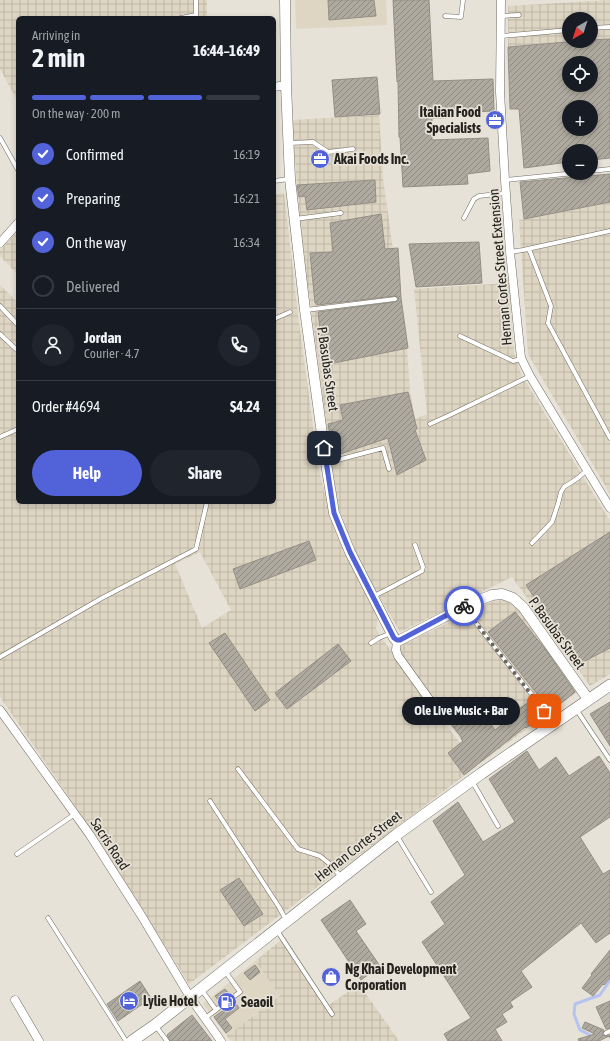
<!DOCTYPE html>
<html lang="en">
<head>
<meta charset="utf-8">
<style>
	:root { --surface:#171b24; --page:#20242c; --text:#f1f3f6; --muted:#9ea1a6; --line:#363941; --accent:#5263d9 }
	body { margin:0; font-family:"Asap Condensed",sans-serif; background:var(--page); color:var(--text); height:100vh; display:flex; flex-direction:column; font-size:15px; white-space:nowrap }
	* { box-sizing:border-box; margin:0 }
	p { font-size:13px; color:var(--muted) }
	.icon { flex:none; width:22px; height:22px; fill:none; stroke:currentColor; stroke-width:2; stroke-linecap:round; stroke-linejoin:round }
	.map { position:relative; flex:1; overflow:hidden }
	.panel { position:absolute; left:16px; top:16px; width:260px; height:488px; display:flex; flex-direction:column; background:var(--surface); border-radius:6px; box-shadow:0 2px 6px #0003 }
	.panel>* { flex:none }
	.needle { width:26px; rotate:219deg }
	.tools { position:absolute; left:562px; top:12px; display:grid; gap:8px }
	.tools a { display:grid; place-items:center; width:36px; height:36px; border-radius:50%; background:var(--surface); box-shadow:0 2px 6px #0003; font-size:20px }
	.pin { position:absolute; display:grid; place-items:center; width:34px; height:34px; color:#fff; margin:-17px; border-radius:8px; box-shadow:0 2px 6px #0006 }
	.courier { position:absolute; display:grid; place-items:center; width:40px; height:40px; margin:-20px; border:3px solid #5263d9; border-radius:50%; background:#fff; color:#222; box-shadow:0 1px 5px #0007 }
	.bubble { position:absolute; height:28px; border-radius:14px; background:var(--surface); box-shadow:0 2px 6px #0003; font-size:13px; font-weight:700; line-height:28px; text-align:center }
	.overview em { font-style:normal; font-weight:700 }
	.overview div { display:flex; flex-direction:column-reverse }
	.overview { display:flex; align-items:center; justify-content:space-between; height:68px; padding:0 16px }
	h1 { font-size:26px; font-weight:700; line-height:30px }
	.bar { display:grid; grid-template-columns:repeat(4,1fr); gap:6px 4px; align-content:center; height:48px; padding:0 16px }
	.bar i { height:5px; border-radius:3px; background:var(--line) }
	.bar .on { background:var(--accent) }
	.bar p { grid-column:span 4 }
	.line { display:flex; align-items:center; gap:10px; padding:0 16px; border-top:1px solid var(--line) }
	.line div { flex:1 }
	.round { display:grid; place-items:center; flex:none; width:42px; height:42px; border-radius:21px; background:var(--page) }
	ol { padding:0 16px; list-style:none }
	li { display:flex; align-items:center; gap:12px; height:44px }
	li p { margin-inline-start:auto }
	li .icon { padding:4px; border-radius:50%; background:var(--accent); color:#fff; stroke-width:4 }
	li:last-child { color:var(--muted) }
	li i { width:22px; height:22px; border:2px solid var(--line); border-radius:50% }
	.cta { display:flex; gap:8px; margin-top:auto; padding:8px 16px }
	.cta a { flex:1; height:46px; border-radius:24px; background:var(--accent); color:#fff; font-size:16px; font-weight:700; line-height:46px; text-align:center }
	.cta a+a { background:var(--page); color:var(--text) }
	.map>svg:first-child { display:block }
	.built { fill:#ded5c3 }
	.industrial { fill:url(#industrial-grid); fill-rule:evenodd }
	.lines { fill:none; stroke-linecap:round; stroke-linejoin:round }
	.stream { stroke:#b6c3f1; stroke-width:3 }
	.building { fill:url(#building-hatch); stroke:#948f85; fill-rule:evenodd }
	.service-casing { stroke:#726d63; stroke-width:5 }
	.minor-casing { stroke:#726d63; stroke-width:9 }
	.tertiary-casing { stroke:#726d63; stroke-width:11 }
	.secondary-casing { stroke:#726d63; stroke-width:12 }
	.service { stroke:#fff; stroke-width:4 }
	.minor { stroke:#fff; stroke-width:8 }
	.tertiary { stroke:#fff; stroke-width:10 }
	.secondary { stroke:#fff; stroke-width:11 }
	.done { stroke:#69665f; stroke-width:4; stroke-dasharray:0 7.2 }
	.route { stroke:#5263d9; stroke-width:5 }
	.labels { text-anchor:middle; stroke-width:3.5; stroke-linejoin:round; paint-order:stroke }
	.poi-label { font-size:14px; font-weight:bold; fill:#25231e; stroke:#e7e2d7; text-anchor:start }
	.street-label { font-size:14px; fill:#25231e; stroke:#e7e2d7 }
</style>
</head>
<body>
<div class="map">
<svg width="610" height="1041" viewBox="0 0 610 1041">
	<defs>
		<pattern id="industrial-grid" width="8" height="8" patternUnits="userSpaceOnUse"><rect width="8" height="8" fill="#ded5c3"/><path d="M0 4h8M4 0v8" fill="none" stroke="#beb7a7"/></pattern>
		<pattern id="building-hatch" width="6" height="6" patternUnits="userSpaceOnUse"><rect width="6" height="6" fill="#afaa9f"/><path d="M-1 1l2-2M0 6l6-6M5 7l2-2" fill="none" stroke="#8e8a81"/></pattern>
	</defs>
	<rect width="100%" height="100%" fill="#e7e2d7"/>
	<path class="built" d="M295 0H386L387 25 296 29Z
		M255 961 280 994 227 1036 203 1004Z"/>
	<path class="industrial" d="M0 0H207V18H18V102L0 69Z
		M610 0V39L591 40V19H569V41H578L508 47V6Z
		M379 115 383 178 407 349 410 391 415 419 427 414 414 289 509 283 514 353 521 374 610 521V674L590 686 512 577 400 632 367 575 352 544 338 507 331 459 304 255 297 184 292 120Z
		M284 193 299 323 319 470 331 519 339 540 378 617 376 629 386 644 477 766 189 984 94 833 0 697V285L18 303V502H274V195ZM200 552 231 610 202 628 175 564Z
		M610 202V494L528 354 519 220Z
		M18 231V275L0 256V250Z
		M505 600 516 607 579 691 479 764 398 654 400 646 493 601Z
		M285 937 329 1005 359 984 399 1041H231L227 1036 280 995 255 961Z"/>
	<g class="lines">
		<path class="stream" d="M594 1041 596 1038 580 1030 574 1014 575 1004 600 995 610 980"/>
	</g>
	<path class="building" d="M328 0H374L376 16 329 20Z
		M393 0H429L433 81 493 79 494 111 445 113 446 118H432V140L488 138 490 171 467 174 468 184 403 187 400 137H399L398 81 397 82Z
		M610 39V158L591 160V151H569V162L524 168 519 109H510L508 47 578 41H591V40ZM569 63H591V85H569ZM569 107H591V129H569Z
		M377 77 380 114 335 117 332 80Z
		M610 174V202L524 219 520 182Z
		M375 180 376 202 307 210 305 196 299 197 297 185Z
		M381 214 385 249 398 248 401 298 408 348 324 365 318 312 395 302 398 301V298L397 296H395L317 305V303H315L310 253 333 252 330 223Z
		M479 242 482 283 416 287 409 244Z
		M408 392 417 429 415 430 426 460 397 475 388 438 334 456 328 424 343 420 340 405Z
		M610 532V648L579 664 526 585Z
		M309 541 316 560 240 589 233 569Z
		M515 612 546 650 575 692 551 711 550 710 549 711 537 696 538 695 488 632Z
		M225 633 270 700 255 711 209 643Z
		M338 644 351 661 287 709 275 693Z
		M532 700 543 715 526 728 525 727 464 775 448 753 463 741 461 739 462 738 450 723 444 710 458 703 464 715 477 704 487 718H486L495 730 516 714 514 712Z
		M610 702V746L590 714Z
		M527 751 539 770 556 757 569 776 599 756 610 773V817L580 837 603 874 610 870V933L596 943 581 923 521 971 532 987 510 1002 513 1007 502 1014 507 1022 495 1029 502 1041H448L444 1034 471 1018 422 942 445 924 431 902 465 875 433 821 458 802 483 842 515 822 489 779Z
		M239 878 263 914 244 926 220 890Z
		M350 900 366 924 356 931 380 966 361 980 321 920Z
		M610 950V978L604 985 603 984 593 996 582 988 592 975 591 974Z
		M255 965 260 972 250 980 244 973Z
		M140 981 151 998 118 1021 107 1004Z
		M225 989 230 995 229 998V1000L232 1001H234L239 1008 225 1019 232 1028 226 1033 214 1017 225 1009 224 1008 225 1006V1003L223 1002H220L215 996Z
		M610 1001V1028L606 1029 596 1007Z
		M192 1015 212 1041H170L167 1035 168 1034Z
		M585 1022 604 1030 603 1032V1035L606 1036 610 1035V1038L609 1036 599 1041H579L578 1039 595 1034 582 1028Z"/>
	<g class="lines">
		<defs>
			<path id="service" d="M445 16 461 17 463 0
				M501 16 519 15
				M181 18 196 15
				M196 18V0
				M591 28 610 27
				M501 36 569 30
				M0 138 18 170
				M289 143 313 142 328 152 353 149
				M591 171 610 169
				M505 180 575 173
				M274 181 289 179
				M464 218 474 199 479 196 506 193
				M295 219 341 213
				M529 249 551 306 548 323 610 438
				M510 252 523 250 610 231
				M0 306 18 325
				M306 310 395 299
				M274 319 290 312
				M0 334 18 351
				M460 336 513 361 521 359
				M430 424 452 414 530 376
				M0 437 18 429
				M326 463 383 448 389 469
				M532 543 552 522 558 504 561 492 564 487 578 478 587 470
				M374 596 388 589 422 571 423 567 415 545
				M467 605 476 623 554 723
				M371 643 379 638 391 633
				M0 657 102 598 196 549 207 502
				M576 709 610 760
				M238 769 298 849 320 856 331 865 341 877
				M472 781 498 826
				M210 801 279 907 286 920
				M397 836 431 892
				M17 854 75 814
				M48 918 126 1041
				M276 929 332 1014
				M225 971 240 992 232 998
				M201 989 216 1010 222 1005
				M205 1018 216 1010
				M155 1025 167 1041
				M606 1033 610 1031"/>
			<path id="minor" d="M501 0 500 92 505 180 510 252 521 358 530 376 610 508
				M274 87 286 85
				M0 243 18 223
				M397 641 396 650 398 656 439 713
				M0 710 90 835 141 915 190 997 221 1041
				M15 1000 39 1041"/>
			<path id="tertiary" d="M285 0 286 85 290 179 305 310 326 463 334 513 343 535 350 552 394 638 397 641 400 640 467 605 492 595 502 594 513 598 523 607 588 699"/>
			<path id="secondary" d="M132 1041 155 1025 396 835 482 773 610 685"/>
		</defs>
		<use href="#service" class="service-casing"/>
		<use href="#minor" class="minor-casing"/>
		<use href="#tertiary" class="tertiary-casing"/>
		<use href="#secondary" class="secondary-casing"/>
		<use href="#service" class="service"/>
		<use href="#minor" class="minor"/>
		<use href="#tertiary" class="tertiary"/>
		<use href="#secondary" class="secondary"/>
	</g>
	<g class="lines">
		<path class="done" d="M464 606 467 605 476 623 544 711"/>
		<path class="route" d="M324 448 334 513 343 535 350 552 394 638 397 640H400L464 606"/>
	</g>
	<defs>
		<symbol id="office-disc" viewBox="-11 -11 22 22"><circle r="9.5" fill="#5263d9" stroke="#e7e2d7"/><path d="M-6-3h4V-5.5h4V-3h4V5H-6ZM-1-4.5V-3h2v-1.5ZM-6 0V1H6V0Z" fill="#fff"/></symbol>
		<symbol id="shop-disc" viewBox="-11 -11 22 22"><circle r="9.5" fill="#5263d9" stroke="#e7e2d7"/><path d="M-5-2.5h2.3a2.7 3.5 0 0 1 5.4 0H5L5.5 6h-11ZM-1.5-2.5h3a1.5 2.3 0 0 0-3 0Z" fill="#fff"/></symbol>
		<symbol id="hotel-disc" viewBox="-11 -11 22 22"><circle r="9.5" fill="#5263d9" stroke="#e7e2d7"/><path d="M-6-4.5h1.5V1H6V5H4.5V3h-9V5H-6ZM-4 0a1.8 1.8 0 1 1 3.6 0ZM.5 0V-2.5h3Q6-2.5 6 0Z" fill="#fff"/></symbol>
		<symbol id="fuel-disc" viewBox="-11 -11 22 22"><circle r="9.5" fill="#5263d9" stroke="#e7e2d7"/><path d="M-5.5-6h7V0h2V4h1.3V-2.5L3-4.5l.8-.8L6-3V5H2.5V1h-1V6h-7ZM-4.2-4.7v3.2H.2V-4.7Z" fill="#fff"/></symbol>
	</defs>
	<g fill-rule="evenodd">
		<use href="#office-disc" x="484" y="109" width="22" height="22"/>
		<use href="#office-disc" x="309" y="148" width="22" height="22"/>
		<use href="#shop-disc" x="320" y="966" width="22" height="22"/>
		<use href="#hotel-disc" x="118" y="990" width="22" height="22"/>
		<use href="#fuel-disc" x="216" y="991" width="22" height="22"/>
	</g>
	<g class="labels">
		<g class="poi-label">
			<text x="481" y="117" text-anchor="end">Italian Food<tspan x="481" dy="16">Specialists</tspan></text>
			<text x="334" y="164">Akai Foods Inc.</text>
			<text x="345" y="974">Ng Khai Development<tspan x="345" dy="16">Corporation</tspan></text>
			<text x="143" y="1006">Lylie Hotel</text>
			<text x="241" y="1007">Seaoil</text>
		</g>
		<g class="street-label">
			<text transform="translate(500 267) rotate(-95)" y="5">Hernan Cortes Street Extension</text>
			<text transform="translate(328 369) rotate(82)" y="5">P. Basubas Street</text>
			<text transform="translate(557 633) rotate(54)" y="5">P. Basubas Street</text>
			<text transform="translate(110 844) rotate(57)" y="5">Sacris Road</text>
			<text transform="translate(358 846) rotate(-38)" y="5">Hernan Cortes Street</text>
		</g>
	</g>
</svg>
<div class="tools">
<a><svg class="needle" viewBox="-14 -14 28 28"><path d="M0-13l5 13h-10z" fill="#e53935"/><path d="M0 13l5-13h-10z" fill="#9ea1a6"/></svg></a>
<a><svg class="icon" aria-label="locate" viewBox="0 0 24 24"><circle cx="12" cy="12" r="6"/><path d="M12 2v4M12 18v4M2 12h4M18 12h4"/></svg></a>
<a>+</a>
<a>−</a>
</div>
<div class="pin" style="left:544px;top:711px;background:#ea580c"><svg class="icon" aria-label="bag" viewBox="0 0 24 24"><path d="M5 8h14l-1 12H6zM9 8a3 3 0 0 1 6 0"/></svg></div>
<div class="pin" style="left:324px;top:448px;background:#1f2937"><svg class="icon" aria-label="home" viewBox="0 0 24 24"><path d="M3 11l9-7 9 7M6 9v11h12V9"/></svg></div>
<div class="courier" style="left:464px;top:606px"><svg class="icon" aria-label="bike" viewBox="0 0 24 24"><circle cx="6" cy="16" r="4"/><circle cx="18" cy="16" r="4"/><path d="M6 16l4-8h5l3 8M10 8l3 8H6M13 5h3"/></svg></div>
<div class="bubble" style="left:402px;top:697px;width:118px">Ole Live Music + Bar</div>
<section class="panel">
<div class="overview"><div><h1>2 min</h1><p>Arriving in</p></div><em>16:44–16:49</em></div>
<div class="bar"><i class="on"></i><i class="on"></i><i class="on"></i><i></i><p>On the way · 200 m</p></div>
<ol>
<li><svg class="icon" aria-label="check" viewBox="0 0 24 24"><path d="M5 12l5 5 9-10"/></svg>Confirmed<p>16:19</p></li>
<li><svg class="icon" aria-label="check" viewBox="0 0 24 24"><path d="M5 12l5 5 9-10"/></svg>Preparing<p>16:21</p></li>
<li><svg class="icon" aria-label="check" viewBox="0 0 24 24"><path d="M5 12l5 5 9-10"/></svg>On the way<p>16:34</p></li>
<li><i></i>Delivered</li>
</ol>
<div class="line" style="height:72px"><a class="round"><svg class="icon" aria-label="person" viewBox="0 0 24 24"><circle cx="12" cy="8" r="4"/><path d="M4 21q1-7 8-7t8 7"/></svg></a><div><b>Jordan</b><p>Courier · 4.7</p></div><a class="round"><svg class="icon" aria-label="phone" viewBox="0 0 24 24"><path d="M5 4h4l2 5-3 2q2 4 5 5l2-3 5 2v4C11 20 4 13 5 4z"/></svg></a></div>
<div class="line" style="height:52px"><div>Order #4694</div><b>$4.24</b></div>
<div class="cta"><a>Help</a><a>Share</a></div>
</section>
</div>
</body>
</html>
